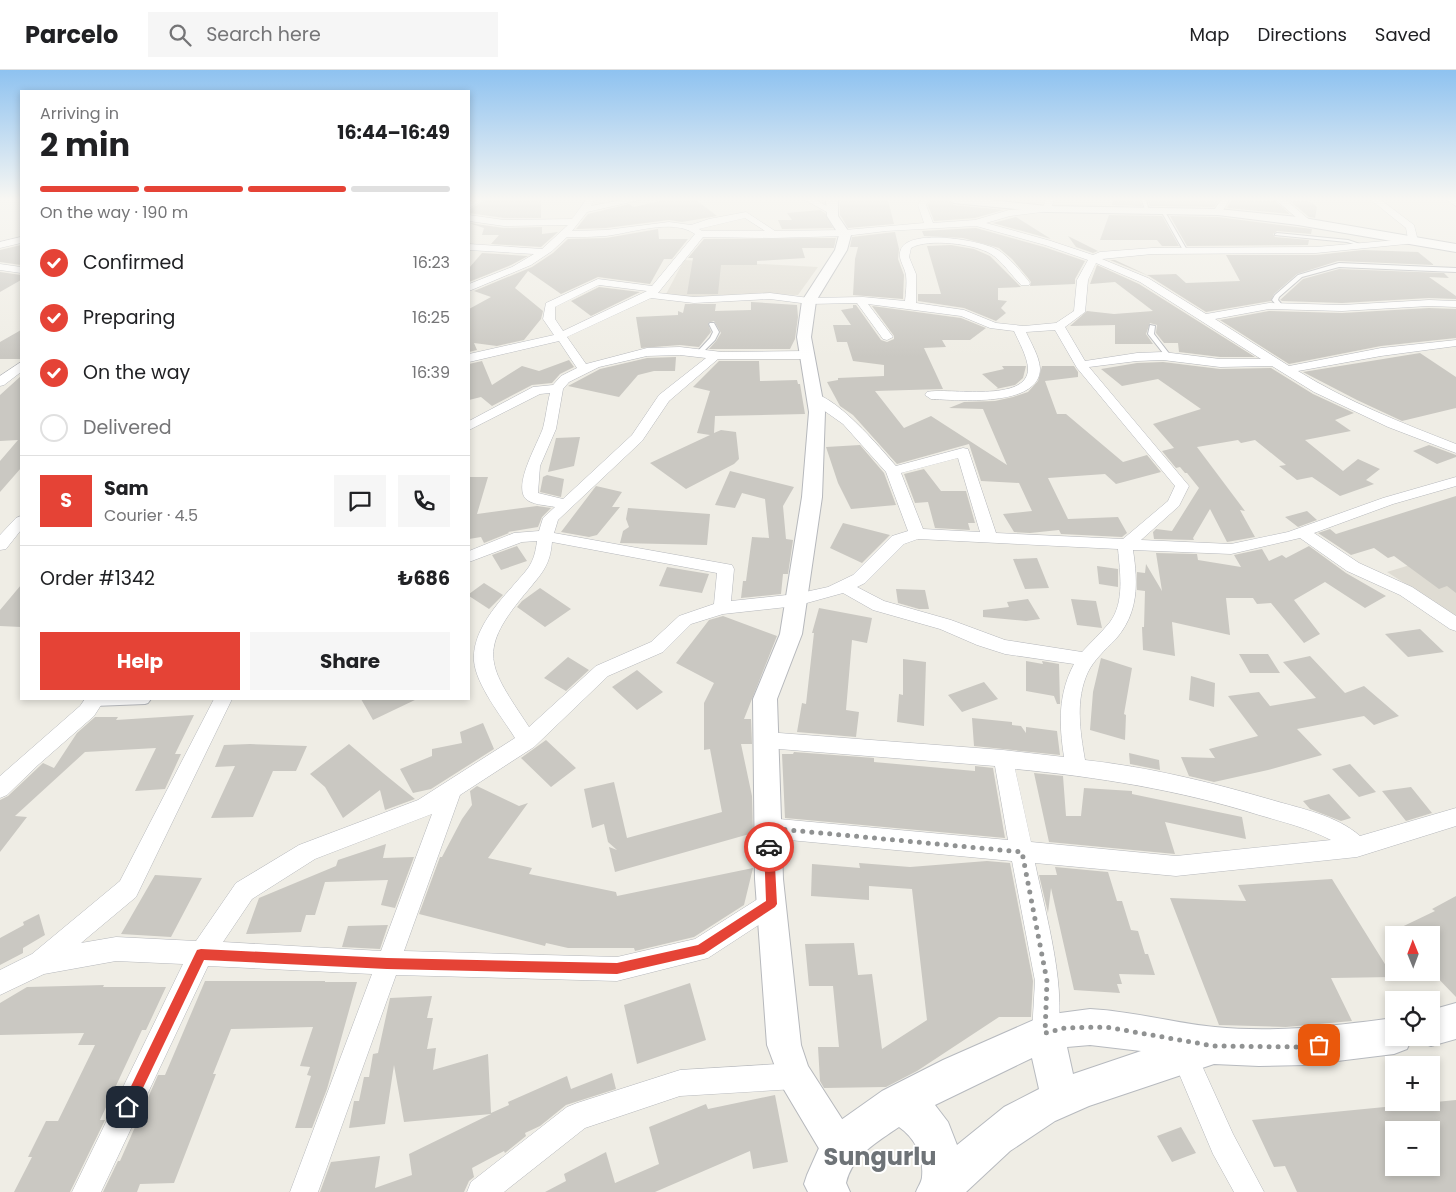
<!DOCTYPE html>
<html lang="en">
<head>
<meta charset="utf-8">
<style>
	:root { --surface:#fff; --page:#f6f6f6; --text:#202124; --muted:#757577; --line:#e0e0e0; --accent:#e54336 }
	body { margin:0; font-family:Poppins,sans-serif; background:var(--page); color:var(--text); height:100vh; display:flex; flex-direction:column; font-size:19px; white-space:nowrap }
	* { box-sizing:border-box; margin:0 }
	p { font-size:16px; color:var(--muted) }
	.icon { flex:none; width:28px; height:28px; fill:none; stroke:currentColor; stroke-width:2; stroke-linecap:round; stroke-linejoin:round }
	.map { position:relative; flex:1; overflow:hidden }
	.sheet { position:absolute; left:20px; top:20px; width:450px; height:610px; display:flex; flex-direction:column; background:var(--surface); border-radius:0px; box-shadow:0 2px 8px #0003 }
	.sheet>* { flex:none }
	.needle { width:32px; rotate:359deg }
	.buttons { position:absolute; left:1385px; top:856px; display:grid; gap:10px }
	.buttons a { display:grid; place-items:center; width:55px; height:55px; border-radius:0px; background:var(--surface); box-shadow:0 2px 8px #0003; font-size:25px }
	.pin { position:absolute; display:grid; place-items:center; width:42px; height:42px; color:#fff; margin:-21px; border-radius:10px; box-shadow:0 2px 8px #0006 }
	.courier { position:absolute; display:grid; place-items:center; width:50px; height:50px; margin:-25px; border:4px solid #e54336; border-radius:50%; background:#fff; color:#222; box-shadow:0 1px 6px #0007 }
	.head em { font-style:normal; font-weight:700 }
	.head div { display:flex; flex-direction:column-reverse }
	.head { display:flex; align-items:center; justify-content:space-between; height:85px; padding:0 20px }
	h1 { font-size:32px; font-weight:700; line-height:38px }
	.bar { display:grid; grid-template-columns:repeat(4,1fr); gap:8px 5px; align-content:center; height:60px; padding:0 20px }
	.bar i { height:6px; border-radius:4px; background:var(--line) }
	.bar .on { background:var(--accent) }
	.bar p { grid-column:span 4 }
	.line { display:flex; align-items:center; gap:12px; padding:0 20px; border-top:1px solid var(--line) }
	.line div { flex:1 }
	.round { display:grid; place-items:center; flex:none; width:52px; height:52px; border-radius:0px; background:var(--page) }
	ol { padding:0 20px; list-style:none }
	li { display:flex; align-items:center; gap:15px; height:55px }
	li p { margin-inline-start:auto }
	li .icon { padding:5px; border-radius:50%; background:var(--accent); color:#fff; stroke-width:4 }
	li:last-child { color:var(--muted) }
	li i { width:28px; height:28px; border:2px solid var(--line); border-radius:50% }
	.cta { display:flex; gap:10px; margin-top:auto; padding:10px 20px }
	.cta a { flex:1; height:58px; border-radius:0px; background:var(--accent); color:#fff; font-size:20px; font-weight:700; line-height:58px; text-align:center }
	.cta a+a { background:var(--page); color:var(--text) }
	header { display:flex; align-items:center; gap:30px; box-sizing:border-box; height:70px; padding:0 25px; background:var(--surface); border-bottom:1px solid var(--line) }
	header strong { font-size:24px }
	nav { display:flex; gap:28px; margin-inline-start:auto; font-size:18px }
	.search { width:350px; height:45px; background:var(--page); display:flex; align-items:center; gap:12px; box-sizing:border-box; padding:0 18px; border-radius:0px; color:var(--muted); font-size:19px }
	.map>svg:first-child { display:block }
	.education { fill:#dfdcd3 }
	.building { fill:#cac8c2; fill-rule:evenodd }
	.lines { fill:none; stroke-linecap:round; stroke-linejoin:round }
	.service-casing { stroke:#b6b8bc; stroke-width:2 }
	.minor-casing { stroke:#b6b8bc; stroke-width:1 }
	.tertiary-casing { stroke:#b6b8bc; stroke-width:2 }
	.secondary-casing { stroke:#b7babf; stroke-width:2 }
	.service { fill:#fff; fill-rule:evenodd }
	.minor { fill:#fff; fill-rule:evenodd }
	.tertiary { fill:#fff; fill-rule:evenodd }
	.secondary { fill:#fff; fill-rule:evenodd }
	.route { fill:#e54336 }
	.done { stroke:#909292; stroke-width:5; stroke-dasharray:0 9 }
	.labels { text-anchor:middle; stroke-width:4; stroke-linejoin:round; paint-order:stroke }
	.near-district-label { font-size:24px; font-weight:bold; fill:#6e7377; stroke:#fff }
</style>
</head>
<body>
<header>
<strong>Parcelo</strong>
<div class="search"><svg class="icon" aria-label="search" viewBox="0 0 24 24"><circle cx="10" cy="10" r="6"/><path d="M15 15l6 6"/></svg>Search here</div>
<nav><a>Map</a><a>Directions</a><a>Saved</a></nav>
</header>
<div class="map">
<svg width="1456" height="1122" viewBox="0 0 1456 1122">
	<rect width="100%" height="100%" fill="#efede5"/>
	<path class="education" d="M684 190 818 197 798 225 758 224 664 228Z
		M1456 481V546L1387 502Z"/>
	<path class="building" d="M485 130H541V148H504L469 143V140Z
		M664 130H696L717 146 682 152 669 150 606 158 576 159 588 144 629 134 634 137Z
		M840 130H888L894 154 848 158 840 145Z
		M931 130H946L954 135 1003 140 975 148 934 151 928 135Z
		M1114 130H1140L1142 136 1112 135Z
		M1148 130H1219L1214 137 1150 136Z
		M1231 130 1275 131 1290 144 1227 138Z
		M1290 131H1309L1317 137 1315 148 1309 147Z
		M820 140 825 143 833 158 782 159 778 150H792L787 143Z
		M1109 145 1162 146 1179 176H1162L1157 170H1100Z
		M1170 146 1218 147 1312 159 1311 164 1277 161 1273 164 1275 167 1309 170 1308 175 1187 176Z
		M1016 147 1051 169 993 153Z
		M469 153 504 158 542 157V164L558 162 541 177 491 174 499 165H482L484 158Z
		M976 158 1044 177 1085 191 1075 209V214L1030 216 1031 212 1028 208 1012 189 999 178 963 168 924 166 922 161Z
		M658 159 659 169H688L672 189H664L650 214 598 207 561 224 528 201 515 218 543 241 541 249 524 270 497 276 474 273 477 280 469 282V239L491 227 474 221 532 197 553 183 568 169 606 168Z
		M895 162 899 179 898 189 904 205 903 229 853 225 855 189 858 177H850L852 167Z
		M1068 166 1098 181 1093 183 1076 177Z
		M836 168 834 178H802L805 188 757 191V195H721L718 224H687L693 188H688L704 169Z
		M21 175V195L0 192V180Z
		M951 175 974 179 990 186 1021 217 998 218V230L1007 231 1001 238 1006 243 996 251 964 238 918 231V224H941L927 176Z
		M1363 180 1418 182 1434 195 1338 191 1297 204 1274 224 1271 231 1206 242 1149 206 1110 190H1115L1147 205 1176 204 1186 213 1240 211 1226 185H1316Z
		M482 183 528 186 511 195 469 212V198Z
		M1097 195 1139 214 1255 287H1220L1179 282 1178 273H1164L1156 263 1157 255 1150 253 1146 264 1153 274H1115V255L1070 256 1087 241 1114 244 1153 241 1115 212 1090 214Z
		M1339 199 1444 203 1449 208 1429 207 1456 226V229L1429 228 1342 233 1282 231 1280 230 1303 209Z
		M0 202 21 205V210L0 222Z
		M599 217 640 222 591 246 571 231Z
		M751 232 797 235 798 247 795 269 790 279H709L716 271 721 263 714 251 708 253 711 262 699 277 680 275 641 278 636 247 678 245V241L683 243 685 234H716L715 241 751 240Z
		M853 235H856L881 270 887 272 894 269V266L872 236 961 248 986 258 970 270H942L946 277 924 278 943 319 875 321 904 358 931 346 1007 395 983 339 949 338 964 332 995 331 1013 327 1028 322 1038 311 1042 296H1074L1078 302V307L1045 311 1057 344H1066L1123 392 1147 385 1161 402 1116 414 1105 404 1048 408 1068 449 1118 447 1127 463 1122 467 1061 464 1059 460 1030 463 1014 462 1003 444 1032 441 1019 413 981 411 969 374 897 394 853 345 840 336 827 312 838 310V308L884 306V295L853 291 847 272H837L833 255H851L841 240 853 238Z
		M1429 238 1456 239V268L1381 276 1289 294 1220 250 1269 241 1342 243Z
		M21 260V289H0V272Z
		M1420 283 1456 307V338L1402 351 1357 330 1303 302Z
		M676 287 675 301H654L638 305 619 327 568 316 600 299 647 288Z
		M569 290 574 297 560 304 552 313 532 315 492 336 481 327 469 330V294L482 291 492 315 522 296 539 301Z
		M719 291H759L760 311 797 310 798 314H800L805 344 715 346 714 363 721 360 736 362 739 389 734 394 686 419 650 393 710 365 697 363 710 321 693 317Z
		M1163 292 1220 299 1271 298 1313 324 1354 343 1335 350 1351 361 1305 370 1343 401 1358 389 1380 399 1366 410 1374 414 1340 426 1312 407 1297 410 1279 396 1286 395 1255 370 1241 373 1238 370 1197 377 1245 441 1240 440 1255 467 1227 472 1210 439 1193 468 1194 470 1154 469 1153 462 1156 459 1172 461 1199 418 1187 403H1185L1180 397 1176 398 1162 381 1174 378 1153 354 1201 339 1158 309 1122 316 1101 299 1137 293Z
		M1002 296H1026L1023 308 1015 315 996 319 998 318 982 304 1004 299Z
		M21 306V398L0 422V391L18 370 0 371V325Z
		M580 367 574 396 548 402 556 368Z
		M860 375 884 403 896 435 851 439 838 413 826 377Z
		M1429 375 1456 385V387L1437 394 1413 381Z
		M924 399 941 421H966L975 453H968L970 460 935 458 928 432 915 433 904 404Z
		M730 401 794 417 783 436 786 469 793 470 788 504H783L781 524 741 528 743 511H746L752 467 769 468 765 429 742 423 735 438 715 435Z
		M547 405 564 409 561 427 540 422 543 407Z
		M469 407H488L477 444 537 436 551 438 542 447 538 457 508 462 509 463 484 473 481 467 469 469Z
		M596 416 622 422 612 437H620L597 465 589 467 561 462Z
		M1456 426V523L1447 516 1439 519 1394 486 1388 488 1374 478 1351 485 1318 463 1330 459 1336 464Z
		M628 438 710 444 707 475 620 473 623 461 629 457 626 449Z
		M1307 441 1317 450 1298 457 1285 447Z
		M843 453 890 465 862 493 830 478Z
		M517 476 527 491 501 500 492 485Z
		M1309 476 1346 503 1386 526 1365 538 1325 512 1294 530 1320 564 1304 573 1271 533 1257 534 1253 528H1226L1230 565 1172 552 1175 586 1143 580 1142 557H1144L1145 521 1137 520V502L1145 503 1146 494 1162 521 1156 483 1197 484 1198 490 1241 497 1234 485 1262 479 1269 491 1282 485 1286 488Z
		M1037 488 1049 518 1025 519 1013 489Z
		M1097 496 1118 499V517L1099 514Z
		M667 497 709 504 702 523 659 516Z
		M484 513 503 525 489 539 469 526V524Z
		M21 515V557L0 556V540Z
		M540 518 571 539 545 557 517 537 522 531Z
		M896 519 925 520 929 539H919L898 533Z
		M1028 529 1040 549 1026 551 983 547V540L1009 537 1007 532Z
		M1071 529 1096 531 1102 558 1077 555Z
		M819 538 872 548 867 573 852 570 846 640 859 642 856 667 797 662 802 633 806 634 814 563H812Z
		M723 546 777 566 744 649H751L752 674H741L752 726 753 763 615 802 609 777 617 780 608 772 604 754 592 758 584 719 614 712 627 768 722 742 710 679 704 680V633L714 613 676 593 709 550Z
		M1420 559 1444 582 1408 587 1385 564Z
		M1239 584H1268L1280 603H1250Z
		M1310 586 1345 623 1364 616 1399 646 1374 655 1364 646 1297 659 1322 685 1268 700 1214 712 1189 706 1181 687 1215 688 1209 679 1258 666 1228 626 1259 622 1270 636 1316 628 1283 592Z
		M568 587 589 600 566 621 544 608Z
		M1101 588 1132 598 1124 644 1126 645 1125 670 1090 660 1093 622Z
		M903 589 926 592 924 656 897 652 899 624 903 625Z
		M1026 591 1043 594 1042 591 1059 594 1060 634H1057L1054 626 1026 621Z
		M637 600 663 622 637 640 612 617Z
		M1191 606 1215 613 1214 637 1189 630Z
		M984 612 998 629 962 642 948 625Z
		M361 629H417L373 650Z
		M194 645 175 684H181L165 719 135 721 156 678 85 682 15 746 27 747 0 782V730L8 726 43 693 54 698 77 663 95 647H118L116 650Z
		M972 648 1012 652V655L1021 656 1026 663V657L1057 661 1060 685 974 676Z
		M483 653 494 679 431 719 413 723 400 699 432 686V679L462 673 460 662Z
		M546 670 576 698 551 717 521 688Z
		M250 674 307 676 296 701H273L253 747 211 748 235 696 215 697 224 675Z
		M349 674 383 703 415 729 385 740 380 720 343 748 325 717 310 704Z
		M794 682 874 688V692L975 701V696L993 698 1005 768 785 748 782 684H793Z
		M1129 683 1159 690 1160 700 1130 694Z
		M1350 694 1376 722 1359 727 1332 699Z
		M1034 703 1063 706 1066 746H1081L1084 718 1132 721V724L1242 747 1246 769 1165 752 1175 784 1049 772Z
		M477 716 519 736 528 733 488 788 532 798 529 804 616 822 617 826 753 798 744 835 694 867 635 881 634 878H568L546 873 545 876 419 844 440 787H442L462 749 472 735 470 721Z
		M1411 717 1432 743 1406 751 1382 721Z
		M1329 724 1351 748 1341 751 1310 739 1303 731Z
		M386 774 383 788 414 787 395 838 381 835 388 810 325 812 315 845H306L301 862 246 864 259 828 336 796 338 790Z
		M987 791 1010 793 1033 911 1031 947H999L917 1001 886 1017 824 1018 820 1011 818 977H839L833 916H809L805 874 854 873 858 905 872 904 882 979 927 950 912 819 869 816V830L811 826 812 794 860 798 859 793 910 797Z
		M1055 797 1108 802 1117 831H1122L1131 860 1138 861 1145 884H1148L1155 905 1119 904 1122 914H1117L1120 923 1074 920 1051 818 1048 843 1039 805H1057Z
		M155 805 202 808 171 867 121 864Z
		M1332 809 1393 907 1331 908 1352 951 1286 957 1219 955 1170 828 1246 831 1238 815Z
		M1456 826V927L1431 901V865H1385L1435 841 1432 839Z
		M39 844 45 865 23 878V883L0 895V868L24 855 23 852Z
		M388 855 380 879 342 877 348 856Z
		M205 911H325V912H357L327 1019 312 1058H295L311 1006 307 1005 310 997 300 996 313 957 231 959 213 1004H216L174 1113 140 1114 137 1122H103L118 1091H120L158 1005H165Z
		M690 913 706 970 637 994 624 935Z
		M104 915 103 917H166L146 960H142L100 1050H105L70 1122H14L32 1087H28L46 1051H58L95 975H78L84 963 0 965V933L27 917Z
		M432 926 427 948H433L427 979 436 978 433 1000 488 984 491 1043 509 1035 508 1032 567 1006 571 1019 612 1003 616 1019 566 1035 540 1056 525 1063 526 1066 505 1083 504 1081 472 1098 474 1107 469 1111 464 1122H320L331 1092 380 1086 375 1118 412 1105 409 1084 491 1044 404 1052 394 995 385 1054 349 1058 354 1031H359L364 1007H369L373 984 378 983 390 928Z
		M775 1025 788 1092 753 1099 750 1081 655 1122H545L566 1111 564 1104 606 1082 615 1113 659 1094 649 1057 706 1034 708 1039Z
		M1456 1030V1122H1297L1285 1096 1274 1097 1252 1050ZM1394 1060H1431V1098H1394Z
		M1181 1057 1196 1083 1172 1092 1157 1066Z"/>
	<g class="lines">
		<defs>
			<path id="service" d="M1142 130H1146L1149 141 1145 140Z
				M1160 139 1164 140 1187 180V181L1183 180Z
				M1277 163 1348 170 1366 176 1364 177 1347 172 1275 165V164Z
				M1339 193 1456 198V202L1339 197 1302 207 1279 227 1278 230 1283 236 1282 237H1278L1272 230 1275 225 1298 205Z
				M710 253H714L719 262 715 270 701 284H697V282L710 268 713 262 709 254Z
				M1150 255 1155 256 1154 264 1171 286V288H1167L1148 264Z
				M91 629H151L148 633 145 634 94 636 91 635 89 632Z"/>
			<path id="minor" d="M472 130H483L469 138V132Z
				M586 130H594L591 136 621 130H640L587 142 572 161 606 160 669 152 691 155 709 149 746 142 775 161 845 160 924 153 918 135 921 130H929L926 135 933 153 975 150 1009 140 1043 137 1046 130H1054L1050 141 1010 146 986 153 1051 171 1093 185 1100 182 1152 178 1316 177 1408 169 1406 158 1371 130H1381L1414 155 1418 171 1416 173 1316 183 1152 184 1102 189 1148 208 1206 244 1269 233 1342 235 1429 230 1456 231V237L1429 236 1342 241 1269 239 1215 249 1289 296 1381 278 1456 270V276L1381 286 1298 301C1348 332 1402 353 1456 374V383L1388 357 1314 322 1272 296 1220 297 1163 290 1137 291 1089 297 1189 416 1179 436 1141 470 1231 474 1288 462 1383 428 1456 407V416L1393 434 1314 463 1359 493 1412 517 1456 546V561L1450 559 1400 525 1347 501 1300 468 1231 484 1133 480C1138 513 1139 543 1115 570 1105 580 1094 590 1088 602 1075 630 1080 661 1085 690 1149 697 1210 712 1272 730 1302 739 1336 745 1360 766L1456 738V756L1357 787 1176 806 1035 793C1044 838 1071 930 1054 972L1045 976 1036 972 1032 963 1035 911 1012 791 768 768 760 765 757 758 760 751 768 748 1008 770 995 696 766 678 759 676 756 670 759 664 766 662 1003 680 1064 687C1059 654 1058 624 1074 594L1005 584 977 575 940 559 873 540 843 523 796 536 723 544 691 554 663 582 608 606 534 677 460 725 404 881 617 887 695 869 764 825 772 822 780 825 784 833 780 841 708 888 617 911 396 905 318 1122H290L372 904 208 896 101 1122H72L183 894 116 891 44 904 0 925V900L32 884 120 811 214 629H232L136 827 81 873 116 867 196 871 236 813 299 775 418 730 515 668C502 647 476 615 474 591 472 563 495 536 512 517 527 499 534 496 537 471L522 472 469 492V481L514 463 539 461 543 448 555 437C546 435 531 435 525 428 514 413 538 373 543 358 546 346 547 335 550 323L540 324 469 360V351L533 317 553 315 561 306 577 298 559 271 469 292V284L554 265 543 249 546 233 598 209 652 216 695 164C673 148 631 163 606 166 593 167 580 167 567 167L552 181 531 195 469 221V214L512 197 534 184 469 180V174L542 179 568 155 504 156 469 151V145L504 150 572 149ZM745 148 765 161H702L699 159ZM976 156 1045 175 1088 190 1077 210 1074 241 1056 253 1024 256 996 253 964 240 916 233V204L909 187 911 178C928 168 975 174 991 184 1002 191 1012 206 1021 215H1029L1030 213C1023 204 1008 186 998 180 982 170 910 158 901 179 897 188 904 195 906 205 907 213 906 222 905 231L863 227 809 228 770 223 694 227 658 223 703 167 772 168 845 166 886 161ZM1096 193 1140 212 1261 289H1220L1163 282 1137 283 1085 291 1065 257 1085 242 1088 210ZM599 215 647 221 563 261 555 249V237ZM651 228 694 233 770 229 809 234 857 233 883 269 887 270 893 267 868 234 961 246 990 258 1014 261C1019 272 1027 286 1028 298 1029 334 947 317 927 322L925 325 931 329C956 330 1041 338 1040 298 1039 286 1031 273 1026 262L1055 260 1077 298 1175 416 1168 431 1123 469 996 463 968 379 963 378 896 396C882 380 831 319 809 324L808 327 809 330 843 354 886 402 908 461 892 466 853 505 828 517 796 524 731 531 734 499 732 495 554 463 558 450 642 371 669 331 718 289H807L813 285 807 281 722 282 680 277 647 278 586 294 567 267ZM680 285 706 288 659 325 632 365 563 429 538 423 540 396 556 359 563 319 569 312 599 297 647 286ZM958 388 980 462 923 459 901 403ZM918 469 1118 479C1120 502 1125 532 1110 552 1101 563 1091 572 1082 582L1005 570 951 550 884 531 857 517 865 513 904 474ZM552 472 717 503 714 534 679 546 651 572 596 596 529 657C488 595 475 582 529 519 543 502 550 495 552 472ZM1015 699C1098 707 1179 720 1259 745 1283 752 1308 758 1331 770L1176 786 1031 772ZM432 744 381 881 223 872 252 829 315 789Z
				M805 130H816L834 140 830 143 827 142Z
				M1221 130H1229L1221 144H1215L1213 142Z
				M1276 130H1286L1313 153 1311 155H1305Z
				M1447 130H1456V136Z
				M21 167V173L0 178V172Z
				M0 194 21 197V203L0 200Z
				M21 292V302L4 315 0 316V306Z
				M21 446V460L6 479 0 480V465L16 448Z
				M85 629H105L94 646 38 695 7 725 0 728V706L80 636Z
				M1185 974 1194 978 1233 1064 1264 1122H1234L1213 1084 1172 987 1176 978Z
				M795 993 804 997 808 1006 804 1015 795 1019 680 1026 585 1058 504 1122H467L471 1112 567 1037 577 1033 680 1000Z"/>
			<path id="tertiary" d="M826 130H838V146L851 165 847 180 816 231 811 267 825 342 822 427 802 564 777 629 783 809 801 975 808 996 853 1066 858 1079 853 1092 840 1097 827 1092 783 1018 767 975 755 809 753 629 780 564 802 427 809 342 797 267 802 231 835 180 839 165 827 146Z
				M948 130H991L1047 136 1218 139 1298 147 1456 174V182L1298 155 1218 145 1047 142 954 133Z"/>
			<path id="secondary" d="M1456 933V969L1431 976 1418 971 1417 968H1431V940Z
				M1090 939C1132 941 1173 953 1215 957 1274 963 1335 956 1394 948V968H1412L1407 979 1394 984 1305 995 1259 996 1214 994 1089 1036 1055 1051 1010 1081 966 1122H916C918 1117 922 1111 922 1107 924 1086 915 1068 899 1057 877 1072 852 1086 846 1113L850 1122H808L804 1114 807 1105 823 1069 841 1050 882 1021 943 990 1045 945ZM1090 975 1141 981 1073 1004 1067 977ZM1032 988 1039 1019 1004 1037 957 1075 948 1052 935 1035Z"/>
		</defs>
		<use href="#service" class="service-casing"/>
		<use href="#minor" class="minor-casing"/>
		<use href="#tertiary" class="tertiary-casing"/>
		<use href="#secondary" class="secondary-casing"/>
		<use href="#service" class="service"/>
		<use href="#minor" class="minor"/>
		<use href="#tertiary" class="tertiary"/>
		<use href="#secondary" class="secondary"/>
	</g>
	<linearGradient id="sky" x2="0" y2="1"><stop stop-color="#8ec2f0"/><stop offset="0.45" stop-color="#f8f7f3"/><stop offset="1" stop-color="#f8f7f3" stop-opacity="0"/></linearGradient>
	<rect width="1456" height="287" fill="url(#sky)"/>
	<path class="route" d="M769 772 774 777 777 834 775 837 704 884 617 904 387 899 204 890 132 1041 127 1043 123 1041 121 1037 197 880 201 879 387 888 617 893 698 875 766 831 764 777Z"/>
	<g class="lines">
		<path class="done" d="M769 777 768 758 1022 782 1047 911 1045 963 1065 958 1106 957 1214 976 1300 977 1319 975"/>
	</g>
	<g class="labels">
		<g class="near-district-label">
			<text x="880" y="1095">Sungurlu</text>
		</g>
	</g>
</svg>
<div class="buttons">
<a><svg class="needle" viewBox="-14 -14 28 28"><path d="M0-13l5 13h-10z" fill="#e53935"/><path d="M0 13l5-13h-10z" fill="#757577"/></svg></a>
<a><svg class="icon" aria-label="locate" viewBox="0 0 24 24"><circle cx="12" cy="12" r="6"/><path d="M12 2v4M12 18v4M2 12h4M18 12h4"/></svg></a>
<a>+</a>
<a>−</a>
</div>
<div class="pin" style="left:1319px;top:975px;background:#ea580c"><svg class="icon" aria-label="bag" viewBox="0 0 24 24"><path d="M5 8h14l-1 12H6zM9 8a3 3 0 0 1 6 0"/></svg></div>
<div class="pin" style="left:127px;top:1037px;background:#1f2937"><svg class="icon" aria-label="home" viewBox="0 0 24 24"><path d="M3 11l9-7 9 7M6 9v11h12V9"/></svg></div>
<div class="courier" style="left:769px;top:777px"><svg class="icon" aria-label="car" viewBox="0 0 24 24"><path d="M5 17H2v-5l4-1 3-4h7l3 4 3 1v5h-3M9 17h6M6 11h13"/><circle cx="7" cy="17" r="2"/><circle cx="17" cy="17" r="2"/></svg></div>
<section class="sheet">
<div class="head"><div><h1>2 min</h1><p>Arriving in</p></div><em>16:44–16:49</em></div>
<div class="bar"><i class="on"></i><i class="on"></i><i class="on"></i><i></i><p>On the way · 190 m</p></div>
<ol>
<li><svg class="icon" aria-label="check" viewBox="0 0 24 24"><path d="M5 12l5 5 9-10"/></svg>Confirmed<p>16:23</p></li>
<li><svg class="icon" aria-label="check" viewBox="0 0 24 24"><path d="M5 12l5 5 9-10"/></svg>Preparing<p>16:25</p></li>
<li><svg class="icon" aria-label="check" viewBox="0 0 24 24"><path d="M5 12l5 5 9-10"/></svg>On the way<p>16:39</p></li>
<li><i></i>Delivered</li>
</ol>
<div class="line" style="height:90px"><b class="round" style="background:var(--accent);color:#fff">S</b><div><b>Sam</b><p>Courier · 4.5</p></div><a class="round"><svg class="icon" aria-label="chat" viewBox="0 0 24 24"><path d="M4 5h16v11H9l-5 4z"/></svg></a><a class="round"><svg class="icon" aria-label="phone" viewBox="0 0 24 24"><path d="M5 4h4l2 5-3 2q2 4 5 5l2-3 5 2v4C11 20 4 13 5 4z"/></svg></a></div>
<div class="line" style="height:65px"><div>Order #1342</div><b>₺686</b></div>
<div class="cta"><a>Help</a><a>Share</a></div>
</section>
</div>
</body>
</html>
